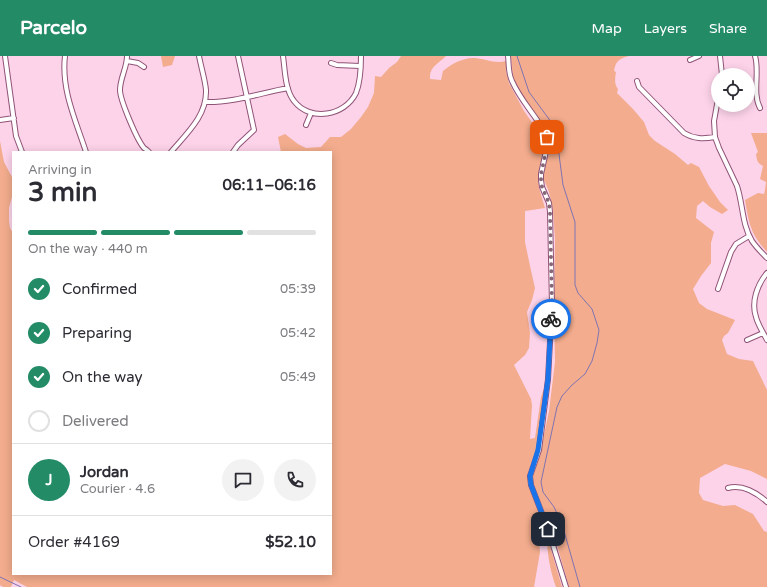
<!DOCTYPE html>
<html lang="en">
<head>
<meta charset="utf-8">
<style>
	:root { --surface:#fff; --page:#f2f2f3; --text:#2b2b33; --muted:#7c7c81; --line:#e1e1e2; --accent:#248b67 }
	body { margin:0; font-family:"Varela Round",sans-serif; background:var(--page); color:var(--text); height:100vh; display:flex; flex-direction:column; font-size:15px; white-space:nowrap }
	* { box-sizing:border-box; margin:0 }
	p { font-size:13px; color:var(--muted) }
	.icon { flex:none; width:22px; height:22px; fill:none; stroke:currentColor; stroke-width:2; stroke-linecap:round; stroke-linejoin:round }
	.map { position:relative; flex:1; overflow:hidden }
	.details { position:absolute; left:12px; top:95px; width:320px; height:424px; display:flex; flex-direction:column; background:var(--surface); border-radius:0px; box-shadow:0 2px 10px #0003 }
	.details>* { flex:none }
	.tools { position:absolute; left:711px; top:12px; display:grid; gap:8px }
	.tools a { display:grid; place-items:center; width:44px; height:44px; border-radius:50%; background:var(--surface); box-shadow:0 2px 10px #0003; font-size:20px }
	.pin { position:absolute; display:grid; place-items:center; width:34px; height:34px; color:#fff; margin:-17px; border-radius:8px; box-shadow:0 2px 6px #0006 }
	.courier { position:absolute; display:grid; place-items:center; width:40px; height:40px; margin:-20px; border:3px solid #1a73e8; border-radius:50%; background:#fff; color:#222; box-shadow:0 1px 5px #0007 }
	.head em { font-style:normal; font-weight:700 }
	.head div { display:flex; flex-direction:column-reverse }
	.head { display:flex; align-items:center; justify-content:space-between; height:68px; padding:0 16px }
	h1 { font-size:26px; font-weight:700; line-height:30px }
	.bar { display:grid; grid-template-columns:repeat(4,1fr); gap:6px 4px; align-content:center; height:48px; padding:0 16px }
	.bar i { height:5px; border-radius:3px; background:var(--line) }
	.bar .current { background:var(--accent) }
	.bar p { grid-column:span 4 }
	.line { display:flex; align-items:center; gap:10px; padding:0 16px; border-top:1px solid var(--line) }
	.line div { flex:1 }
	.round { display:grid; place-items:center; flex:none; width:42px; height:42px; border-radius:21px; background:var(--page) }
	ol { padding:0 16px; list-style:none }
	li { display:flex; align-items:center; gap:12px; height:44px }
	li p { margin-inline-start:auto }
	li .icon { padding:4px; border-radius:50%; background:var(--accent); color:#fff; stroke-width:4 }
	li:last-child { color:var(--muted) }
	li i { width:22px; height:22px; border:2px solid var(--line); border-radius:50% }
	header { display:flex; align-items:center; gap:24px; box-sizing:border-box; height:56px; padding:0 20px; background:var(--accent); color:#fff }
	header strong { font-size:19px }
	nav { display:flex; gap:22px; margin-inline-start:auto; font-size:14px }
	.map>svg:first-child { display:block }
	.green { fill:#f3ac8d }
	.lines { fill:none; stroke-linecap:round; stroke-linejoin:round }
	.stream { stroke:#7f74b2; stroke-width:1 }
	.minor-casing { stroke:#8f5376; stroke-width:6 }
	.minor { stroke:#fff; stroke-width:4 }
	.done { stroke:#866678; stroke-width:4; stroke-dasharray:0 7.2 }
	.route { stroke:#1a73e8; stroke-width:5 }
</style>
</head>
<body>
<header>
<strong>Parcelo</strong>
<nav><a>Map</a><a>Layers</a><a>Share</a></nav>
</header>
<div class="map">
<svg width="767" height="531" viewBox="0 0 767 531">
	<rect width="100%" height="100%" fill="#fdd3ea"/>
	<path class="green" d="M161 0H175L172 9 163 11Z
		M401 0H446C438 8 429 11 430 23L441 24 443 15C451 8 464 1 475 2 486 3 495 8 506 5V15L509 27 524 55 543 82 544 89 538 121 539 132 545 152 525 155V186L530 210 535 232 532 244 527 256 530 277 529 292 525 299 514 309 531 343 532 349 530 383 535 382 541 341 545 330 537 392 528 417 529 429 532 437 540 459 543 472 544 479H542L539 464 532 466 539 484 540 496 534 531H27L14 524 11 531H3L0 529V85L4 106 13 123V137L9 152V165L10 172 13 177V518H331V96H281L278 81 285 78 298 88 306 92 321 91 330 81H341L351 73 361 61 368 51 374 37 375 20 381 21 389 12 397 6Z
		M511 0H629C618 3 616 5 614 15L616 16C615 22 614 28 618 33L617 37 633 53 644 66 649 79 655 85 675 98 688 109 691 107 699 111 709 130 720 146 728 154 722 158 710 151 703 145 697 150 696 162 714 176 711 187V207L701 220 693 233 699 247 707 253 735 264 728 277 724 280 722 284 727 298 739 303 753 305 767 334V423L751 415 725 408 700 422 699 437 703 444 723 450 735 449 753 458 764 475 767 476V531H569L555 482 533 428V419L539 402 549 355 555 306 554 253 555 184 553 154 549 136 544 124V114L551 90V86L548 77 522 38 513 23Z
		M751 77H767V196C750 177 749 167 745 144L758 137 764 138 765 134 766 126 760 123 763 110C757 107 757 104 756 98L758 96Z
		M547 480 562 531H556C550 515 547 497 547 480Z"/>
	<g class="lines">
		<path class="stream" d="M517 0 529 36 549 63 557 83 563 129 575 166V229L578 237 592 253 599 274 597 287 592 305 585 318 572 329 562 340 557 351 541 426 543 436 554 451 562 468 580 531
			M0 521 21 531"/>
		<defs>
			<path id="minor" d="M5 0 16 80 22 96
				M65 0C61 34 76 65 86 96
				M127 0C127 12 120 22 120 34 120 44 137 84 144 92 146 93 148 95 149 96
				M283 0C285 14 285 34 294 45 310 66 345 60 356 37 360 27 361 10 361 0
				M508 0C509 8 508 17 512 25 518 39 528 51 537 64 541 71 547 78 548 86L541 118V124L542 131 549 147 550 156 552 249 548 323 539 394 530 420 531 429 548 473 566 531
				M720 0 722 19
				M755 0C760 16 752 37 760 52
				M690 4 699 0
				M127 5 138 7 144 11
				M331 7 337 9 360 10
				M637 25 639 31 684 77C694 83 703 83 715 81
				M718 43 714 65 715 81 719 92 737 130C743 148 742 169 752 185 756 191 762 197 767 202
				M205 46C232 47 261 37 288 32
				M0 64 14 62
				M306 69 311 57
				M171 96C186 78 207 60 206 34 205 23 201 11 199 0
				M233 96 238 89 254 74 238 0
				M767 217C757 229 751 246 756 261 758 269 763 276 767 284
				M718 233 731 196 736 188 749 180
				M747 284 763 277
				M728 432C742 428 757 437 767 446"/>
		</defs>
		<use href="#minor" class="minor-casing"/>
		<use href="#minor" class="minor"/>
	</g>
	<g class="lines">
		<path class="done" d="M547 81 548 86 541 118V124L542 131 549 147 550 156 552 249 551 263"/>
		<path class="route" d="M548 473 531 429 530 420 538 394 548 323 551 263"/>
	</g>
</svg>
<div class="tools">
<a><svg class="icon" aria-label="locate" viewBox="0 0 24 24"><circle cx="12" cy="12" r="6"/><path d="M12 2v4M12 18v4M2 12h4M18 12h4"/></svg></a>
</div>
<div class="pin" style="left:547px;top:81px;background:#ea580c"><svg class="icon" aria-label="bag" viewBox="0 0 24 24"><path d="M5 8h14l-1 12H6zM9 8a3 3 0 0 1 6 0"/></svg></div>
<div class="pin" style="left:548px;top:473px;background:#1f2937"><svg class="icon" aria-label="home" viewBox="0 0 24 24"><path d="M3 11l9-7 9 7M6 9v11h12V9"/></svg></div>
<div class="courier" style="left:551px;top:263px"><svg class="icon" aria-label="bike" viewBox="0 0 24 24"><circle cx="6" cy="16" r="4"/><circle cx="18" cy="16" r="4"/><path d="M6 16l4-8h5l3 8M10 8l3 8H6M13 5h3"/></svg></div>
<section class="details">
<div class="head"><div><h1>3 min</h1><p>Arriving in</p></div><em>06:11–06:16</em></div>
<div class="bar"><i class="current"></i><i class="current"></i><i class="current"></i><i></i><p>On the way · 440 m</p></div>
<ol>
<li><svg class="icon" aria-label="check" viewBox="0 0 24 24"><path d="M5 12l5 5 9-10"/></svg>Confirmed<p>05:39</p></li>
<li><svg class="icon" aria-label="check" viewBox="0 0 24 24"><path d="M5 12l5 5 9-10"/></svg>Preparing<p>05:42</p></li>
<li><svg class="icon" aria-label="check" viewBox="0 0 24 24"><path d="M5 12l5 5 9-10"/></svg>On the way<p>05:49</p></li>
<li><i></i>Delivered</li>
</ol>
<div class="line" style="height:72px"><b class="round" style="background:var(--accent);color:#fff">J</b><div><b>Jordan</b><p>Courier · 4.6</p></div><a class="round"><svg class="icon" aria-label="chat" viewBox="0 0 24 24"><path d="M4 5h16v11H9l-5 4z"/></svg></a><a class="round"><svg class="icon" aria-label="phone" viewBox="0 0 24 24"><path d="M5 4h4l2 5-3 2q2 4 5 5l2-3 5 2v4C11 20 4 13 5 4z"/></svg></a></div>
<div class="line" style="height:52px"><div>Order #4169</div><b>$52.10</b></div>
</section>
</div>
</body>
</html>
